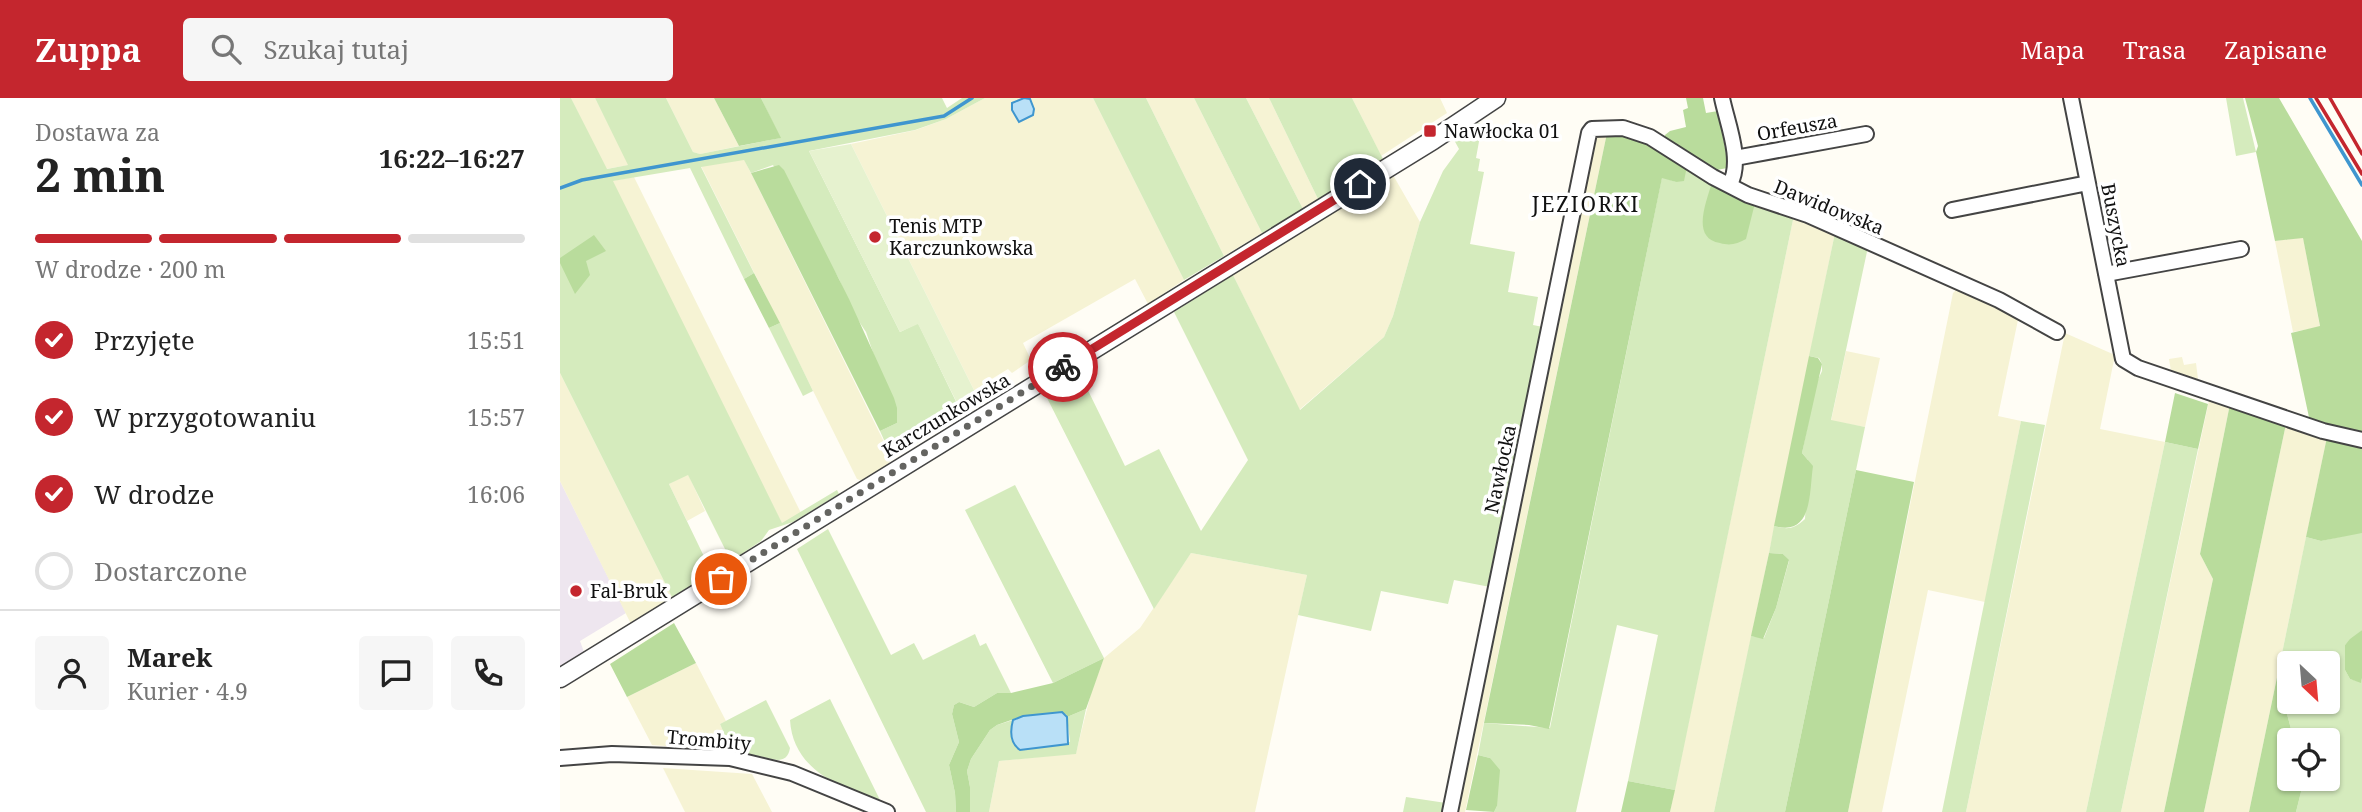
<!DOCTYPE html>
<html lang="pl">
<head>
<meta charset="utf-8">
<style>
	:root { --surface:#fff; --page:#f6f6f6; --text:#222; --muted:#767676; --line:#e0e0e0; --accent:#c4262e }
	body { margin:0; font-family:"Noto Serif",serif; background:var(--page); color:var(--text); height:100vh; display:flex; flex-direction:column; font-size:26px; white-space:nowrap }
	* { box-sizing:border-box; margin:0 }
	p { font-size:23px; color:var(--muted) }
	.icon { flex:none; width:38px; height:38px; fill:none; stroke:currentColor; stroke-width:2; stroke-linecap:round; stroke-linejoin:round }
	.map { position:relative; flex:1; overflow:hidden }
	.details { display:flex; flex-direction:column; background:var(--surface); width:560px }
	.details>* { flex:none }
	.needle { width:46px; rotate:154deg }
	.controls { position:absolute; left:1717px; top:553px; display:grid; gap:14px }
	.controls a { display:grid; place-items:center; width:63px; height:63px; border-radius:7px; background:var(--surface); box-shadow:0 2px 5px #0004; font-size:35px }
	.pin { position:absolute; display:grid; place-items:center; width:60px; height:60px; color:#fff; margin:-30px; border:4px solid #fff; border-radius:50%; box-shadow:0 2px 7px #0007 }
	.courier { position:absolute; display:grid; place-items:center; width:70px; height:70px; margin:-35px; border:5px solid #c4262e; border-radius:50%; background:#fff; color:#222; box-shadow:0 2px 9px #0007 }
	.summary em { font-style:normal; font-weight:700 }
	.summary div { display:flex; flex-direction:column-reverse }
	.summary { display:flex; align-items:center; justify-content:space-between; height:119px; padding:0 35px }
	h1 { font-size:46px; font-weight:700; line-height:52px }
	.bar { display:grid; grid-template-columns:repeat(4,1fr); gap:10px 7px; align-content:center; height:84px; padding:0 35px }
	.bar i { height:9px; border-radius:5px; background:var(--line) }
	.bar .on { background:var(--accent) }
	.bar p { grid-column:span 4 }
	.line { display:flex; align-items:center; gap:18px; padding:0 35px; border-top:2px solid var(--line) }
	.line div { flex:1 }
	.round { display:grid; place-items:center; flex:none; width:74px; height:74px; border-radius:7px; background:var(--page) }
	ol { padding:0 35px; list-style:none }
	li { display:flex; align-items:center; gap:21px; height:77px }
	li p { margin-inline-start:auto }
	li .icon { padding:7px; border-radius:50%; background:var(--accent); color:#fff; stroke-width:4 }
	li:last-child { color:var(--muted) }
	li i { width:38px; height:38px; border:4px solid var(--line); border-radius:50% }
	header { display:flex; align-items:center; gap:42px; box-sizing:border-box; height:98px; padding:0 35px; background:var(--accent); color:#fff }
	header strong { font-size:33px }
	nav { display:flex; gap:38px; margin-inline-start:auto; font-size:24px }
	.search { width:490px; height:63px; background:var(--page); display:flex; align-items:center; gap:18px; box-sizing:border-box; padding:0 24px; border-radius:7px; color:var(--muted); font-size:26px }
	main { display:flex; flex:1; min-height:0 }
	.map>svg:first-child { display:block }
	.industrial { fill:#eee6ef }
	.farmland { fill:#f6f3d4 }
	.green { fill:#d5ebbd }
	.forest { fill:#b9dc9c }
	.pitch { fill:#e6f2cf }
	.water { fill:#b9e0f7; stroke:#3f96cf; stroke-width:2 }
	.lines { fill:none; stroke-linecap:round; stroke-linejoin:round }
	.stream { stroke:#3f96cf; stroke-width:3.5 }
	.minor-casing { stroke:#444; stroke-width:18 }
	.tertiary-casing { stroke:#444; stroke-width:21 }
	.minor { stroke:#fff; stroke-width:14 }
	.tertiary { stroke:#fff; stroke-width:18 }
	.rail { stroke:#c4262e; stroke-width:3.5 }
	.done { stroke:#646461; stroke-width:7; stroke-dasharray:0 12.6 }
	.route { stroke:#c4262e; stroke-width:9 }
	.poi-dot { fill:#c4262e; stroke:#fff; stroke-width:2.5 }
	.labels { text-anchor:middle; stroke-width:7; stroke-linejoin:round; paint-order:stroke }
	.street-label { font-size:19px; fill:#111; stroke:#fff }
	.poi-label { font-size:19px; fill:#111; stroke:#fff; text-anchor:start }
	.neighbourhood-label { font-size:21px; letter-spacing:2px; fill:#111; stroke:#fff }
</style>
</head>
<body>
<header>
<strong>Zuppa</strong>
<div class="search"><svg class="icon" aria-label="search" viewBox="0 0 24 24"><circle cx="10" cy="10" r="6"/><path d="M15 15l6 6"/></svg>Szukaj tutaj</div>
<nav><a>Mapa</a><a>Trasa</a><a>Zapisane</a></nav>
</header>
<main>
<section class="details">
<div class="summary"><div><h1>2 min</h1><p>Dostawa za</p></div><em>16:22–16:27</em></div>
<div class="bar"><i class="on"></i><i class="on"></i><i class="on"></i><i></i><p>W drodze · 200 m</p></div>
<ol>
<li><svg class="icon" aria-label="check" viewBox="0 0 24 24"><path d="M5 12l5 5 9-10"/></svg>Przyjęte<p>15:51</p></li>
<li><svg class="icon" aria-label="check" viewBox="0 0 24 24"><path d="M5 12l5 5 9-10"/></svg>W przygotowaniu<p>15:57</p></li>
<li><svg class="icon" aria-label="check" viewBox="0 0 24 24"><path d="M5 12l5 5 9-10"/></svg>W drodze<p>16:06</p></li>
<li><i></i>Dostarczone</li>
</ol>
<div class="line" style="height:126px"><a class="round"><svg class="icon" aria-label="person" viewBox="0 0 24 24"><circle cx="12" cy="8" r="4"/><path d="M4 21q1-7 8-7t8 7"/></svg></a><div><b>Marek</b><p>Kurier · 4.9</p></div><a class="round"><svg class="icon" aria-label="chat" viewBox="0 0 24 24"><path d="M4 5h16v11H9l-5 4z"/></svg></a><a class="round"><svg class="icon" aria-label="phone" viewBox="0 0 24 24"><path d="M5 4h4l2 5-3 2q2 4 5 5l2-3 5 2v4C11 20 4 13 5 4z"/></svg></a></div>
</section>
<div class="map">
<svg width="1802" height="714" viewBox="0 0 1802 714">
	<rect width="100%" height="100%" fill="#fffdf5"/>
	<path class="industrial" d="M0 383 66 515 20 543 24 554 0 568Z"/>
	<path class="farmland" d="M11 0H35L69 67 46 71Z
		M106 0H154L179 48 140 56 133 54Z
		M425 0H533L624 182 588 206 575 181 463 245 471 262 452 275 448 271 430 282 432 287 416 296 291 46 356 32 386 21Z
		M586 0H634L702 135 664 158Z
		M686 0H709L758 101 743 111Z
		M792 0H880L887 15 821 58Z
		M1047 35 905 714H895L1036 37Z
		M184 61 332 360 327 368 302 383 297 381 292 371 141 68Z
		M833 77 860 124 833 218 824 239 739 312 673 177Z
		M74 79 241 415 222 426 52 83Z
		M1234 117 1275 135 1209 455 1154 714H1110Z
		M1743 139 1760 229 1733 234 1715 143Z
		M1398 190 1459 217 1438 318 1461 323 1425 504 1368 492 1322 714H1288L1393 195Z
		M1505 235 1555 257 1540 331 1605 344 1526 714H1406Z
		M1286 253 1320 260 1305 329 1271 323Z
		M1622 259 1624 267 1636 265 1638 281 1611 273 1609 261Z
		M0 275 112 499 71 526 0 383Z
		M1650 298 1670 306 1640 456 1653 481 1604 714H1561Z
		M1726 326 1767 339 1689 714H1644Z
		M128 376 145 413 127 423 109 386Z
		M631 455 747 477 695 714H429L439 663 516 655 531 595 544 560 580 530Z
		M136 565 166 623 160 626 172 653 92 647 67 599Z
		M103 670 192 676 212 714H125Z"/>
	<path class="green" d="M0 0H11L47 71 68 67 35 0H106L133 54 140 56 220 40 201 0H382L387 10 402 0H425L386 21 355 32 249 53 340 234 358 225 403 318 332 360 320 333 337 325 306 234 292 213 279 181 213 67 191 75 184 62 141 69 194 175 184 181 130 70 53 83 222 425 277 392 279 396 233 424 209 432 201 443 171 463 128 377 109 386 152 475 112 499 0 275Z
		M533 0H586L664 158 624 182Z
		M634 0H686L743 111 702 135Z
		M709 0H792L823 61 758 101Z
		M1666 0H1683L1696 54 1676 58Z
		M917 24 922 27 916 60 920 61 918 73 924 74 910 146 955 154 948 194 978 199 973 227 983 229 930 489 894 482 888 506 821 493 811 533 738 517 747 477 631 455 594 511 484 294 519 274 565 368 599 351 641 433 688 362 614 214 673 177 740 312 824 239 833 218 860 124 883 73 899 51 893 40Z
		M1127 68 1195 105 1234 117 1115 692 1068 683 1098 537 1057 527 1016 714H934L937 708 930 660 918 657 924 625 990 630 1102 79 1116 84Z
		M1275 135 1308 149 1271 322 1305 329 1296 372 1225 714H1154L1191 538 1204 540 1216 510 1229 463 1223 456 1209 455 1214 428C1228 432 1234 431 1245 421L1248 362 1242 355 1256 286 1262 273V266L1259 260 1249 258Z
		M220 225 253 293 243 298 209 230Z
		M1461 323 1485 327 1406 714H1382Z
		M1605 344 1638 351 1561 714H1526Z
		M455 387 544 560 493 585 405 412Z
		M268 431 331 557 354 545 363 562 415 536 420 548 426 545 451 595H437L414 609 399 604 394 607 392 616 399 644 389 667 395 695 396 714H366L237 451Z
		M1797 435H1802V532L1785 547V572L1790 581 1801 584 1802 580V714H1736L1742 690 1741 681H1768V642H1734L1727 616 1730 604H1768V565H1720L1746 439 1761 443Z
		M270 601 320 702C280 690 233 672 230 622Z
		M206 602 230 650C227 669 210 660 198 658 190 657 182 658 174 658L160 626Z
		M526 611 516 656 439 663 429 714H410V689L407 673 411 661 430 632 437 627 453 622 452 626 510 644 507 619Z
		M846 699 886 705 884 714H843Z"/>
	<path class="forest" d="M154 0H201L221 40 179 48Z
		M1126 0H1143L1146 15 1158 13 1168 66 1167 70 1157 72 1149 69 1105 42V37L1110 33 1126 29 1123 12 1128 10Z
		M1685 0H1719L1802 143V335L1750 324 1731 235 1760 228 1743 140 1715 143 1696 54 1698 48Z
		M1047 35 1079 41 1127 68 1124 83 1116 84 1102 80 989 631 969 627 924 625Z
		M219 67 224 72 289 201 334 300 337 310V325L320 333 191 75Z
		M1152 84 1195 105 1186 141C1177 146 1170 148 1160 145 1130 140 1147 103 1152 84Z
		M34 137 46 153 26 163 30 177 15 196 0 165V160Z
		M194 175 220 225 209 230 184 181Z
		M1249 258 1258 260 1262 266 1242 355 1253 368C1249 395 1253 439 1214 428Z
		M1615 295 1648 306 1638 351 1605 344Z
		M1670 306 1726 326 1644 714H1604L1653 481 1640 456Z
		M1767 339 1802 349V435L1761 443 1746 439Z
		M1296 372 1354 384 1288 714H1225Z
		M1209 455 1223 456 1229 462 1216 510 1203 541 1191 538Z
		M114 525 136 565 67 599 50 566Z
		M1802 532V580L1801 585 1790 581 1785 572V547L1790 541Z
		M544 560 526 611 507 619 506 616 457 620 437 627 430 632 411 661 407 673 410 689V714H396L395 695 389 667 399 644 392 616 394 607 399 604 414 609 437 595H451L493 585Z
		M1720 565 1729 566 1730 604 1727 616 1734 642H1729V681H1741L1742 690 1736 714H1689Z
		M918 657 930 660 940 672 937 708 934 714 906 712Z
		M1068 683 1115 692 1110 714H1061Z"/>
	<path class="pitch" d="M291 46 416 296 398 307 358 226 340 234 249 53Z"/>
	<path class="water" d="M464 0 470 1 474 11 473 17 459 24 452 12V5Z
		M502 614 507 619 508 646 460 652C450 645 450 633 453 622L463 618Z"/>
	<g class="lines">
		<path class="stream" d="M1750 0 1802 87
			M0 90 22 82 384 18 412 0"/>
		<defs>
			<path id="minor" d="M1162 0C1167 25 1183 62 1170 86
				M1511 0 1563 261 1578 270 1763 333 1802 342
				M1175 60 1306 36
				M1392 112 1528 85
				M1546 176 1681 151
				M0 660 52 656 170 660 232 675 327 714
				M890 714 1029 35 1032 31 1063 30 1090 39 1153 79 1188 97 1248 117 1439 202 1497 234"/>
			<path id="tertiary" d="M0 580 873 42 936 0"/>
		</defs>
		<use href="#minor" class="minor-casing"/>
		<use href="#tertiary" class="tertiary-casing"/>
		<use href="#minor" class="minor"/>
		<use href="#tertiary" class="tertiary"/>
		<path class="rail" d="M1756 0 1802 76
			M1770 0 1802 56"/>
	</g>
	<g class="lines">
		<path class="done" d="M161 481 503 269"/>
		<path class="route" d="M503 269 800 86"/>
	</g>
	<g class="poi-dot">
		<rect x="863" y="26" width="14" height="14" rx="3.5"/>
		<circle cx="315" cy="139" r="7"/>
		<circle cx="16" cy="493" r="7"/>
	</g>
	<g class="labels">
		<g class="street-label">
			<text transform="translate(1237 29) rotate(-10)" y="7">Orfeusza</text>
			<text transform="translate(1269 109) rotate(22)" y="7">Dawidowska</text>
			<text transform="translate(1556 127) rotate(79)" y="7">Buszycka</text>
			<text transform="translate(386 317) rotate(-31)" y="7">Karczunkowska</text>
			<text transform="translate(940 371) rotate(-78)" y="7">Nawłocka</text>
			<text transform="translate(149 642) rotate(5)" y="7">Trombity</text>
		</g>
		<g class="poi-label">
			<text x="884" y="40">Nawłocka 01</text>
			<text x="329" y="135">Tenis MTP<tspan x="329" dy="22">Karczunkowska</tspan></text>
			<text x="30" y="500">Fal-Bruk</text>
		</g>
		<g class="neighbourhood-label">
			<text x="1026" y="114">JEZIORKI</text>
		</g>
	</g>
</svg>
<div class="controls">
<a><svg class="needle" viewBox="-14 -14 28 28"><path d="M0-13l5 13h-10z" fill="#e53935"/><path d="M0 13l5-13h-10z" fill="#767676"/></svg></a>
<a><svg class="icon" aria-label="locate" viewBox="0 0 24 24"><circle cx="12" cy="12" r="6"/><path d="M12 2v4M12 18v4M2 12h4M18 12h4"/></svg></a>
</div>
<div class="pin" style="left:161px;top:481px;background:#ea580c"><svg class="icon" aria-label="bag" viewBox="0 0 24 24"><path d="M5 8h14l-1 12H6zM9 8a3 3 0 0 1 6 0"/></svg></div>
<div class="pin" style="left:800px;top:86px;background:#1f2937"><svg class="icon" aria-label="home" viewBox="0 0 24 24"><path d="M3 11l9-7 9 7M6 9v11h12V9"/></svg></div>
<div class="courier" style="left:503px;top:269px"><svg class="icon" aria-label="bike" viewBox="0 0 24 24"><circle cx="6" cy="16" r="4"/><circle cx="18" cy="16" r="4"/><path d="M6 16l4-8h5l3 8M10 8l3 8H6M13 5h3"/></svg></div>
</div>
</main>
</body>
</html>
